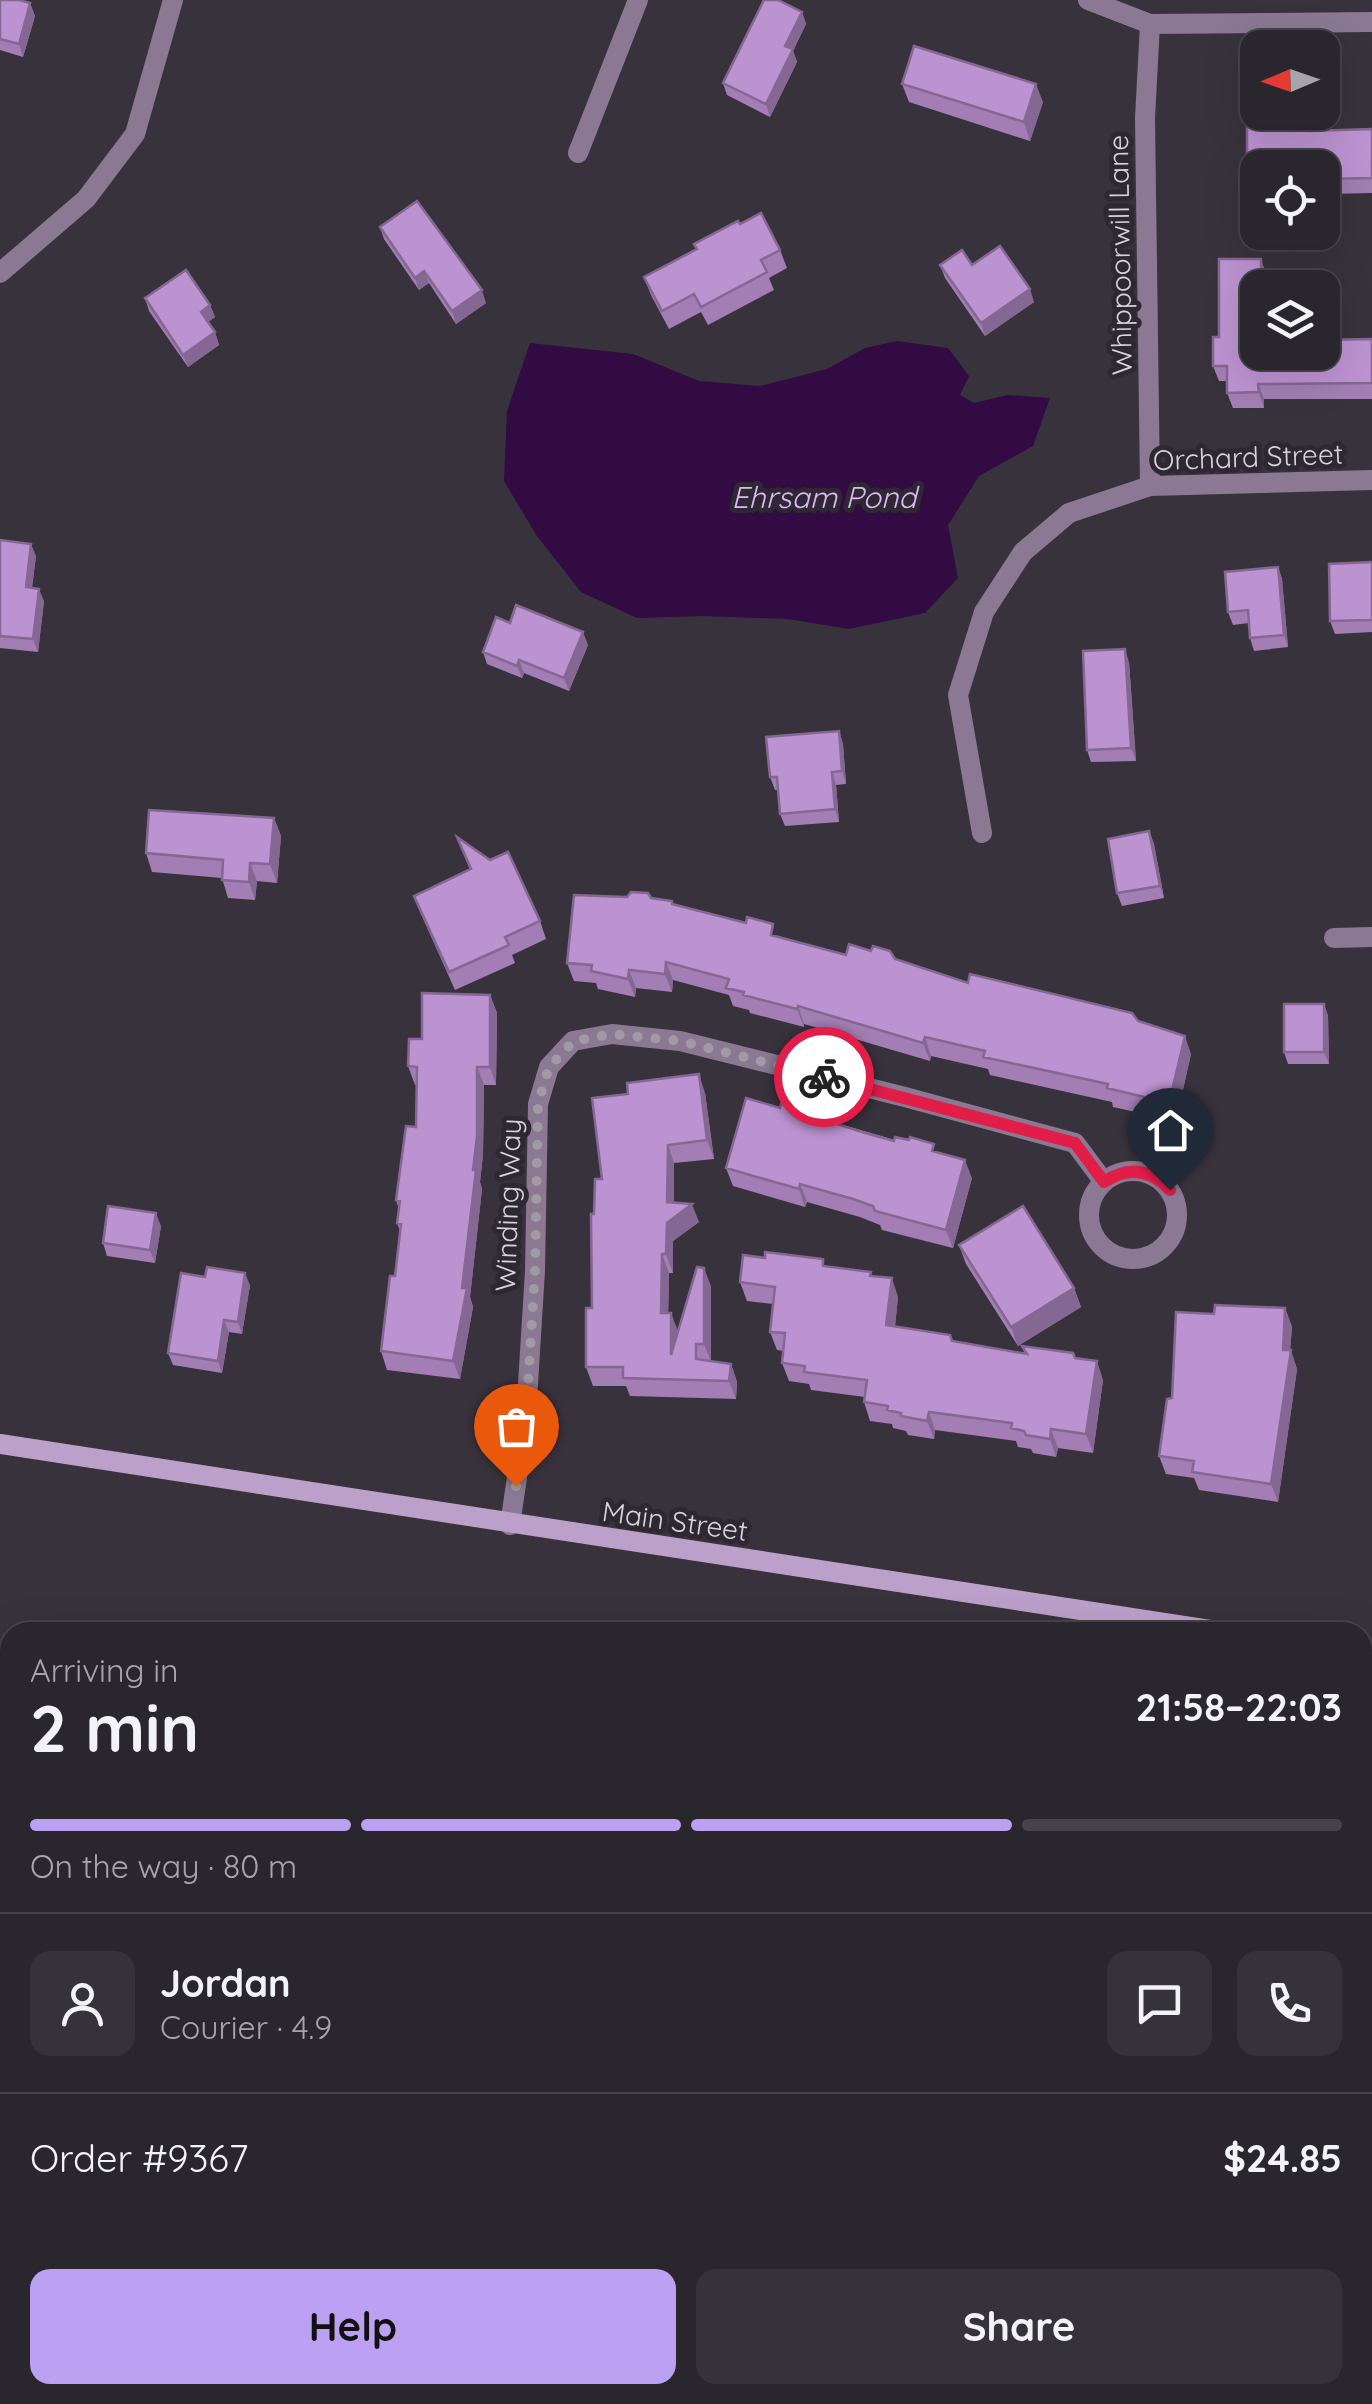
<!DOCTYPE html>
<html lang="en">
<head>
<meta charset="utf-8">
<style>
	:root { --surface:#2a262d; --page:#363239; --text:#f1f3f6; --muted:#a5a5aa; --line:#464349; --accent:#bca0f2 }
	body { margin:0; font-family:Quicksand,sans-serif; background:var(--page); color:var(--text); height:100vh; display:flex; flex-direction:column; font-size:38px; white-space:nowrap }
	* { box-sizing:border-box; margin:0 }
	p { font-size:32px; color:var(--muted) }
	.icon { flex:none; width:55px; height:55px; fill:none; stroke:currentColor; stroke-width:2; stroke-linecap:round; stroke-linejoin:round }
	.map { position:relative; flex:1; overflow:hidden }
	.details { position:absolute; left:0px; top:1622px; width:1372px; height:782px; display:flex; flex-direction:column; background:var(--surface); border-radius:30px 30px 0 0; box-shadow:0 10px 40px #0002,0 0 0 2px var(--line) }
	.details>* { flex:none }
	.needle { width:65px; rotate:268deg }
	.tools { position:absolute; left:1240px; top:30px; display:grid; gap:20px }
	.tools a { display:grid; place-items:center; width:100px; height:100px; border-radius:20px; background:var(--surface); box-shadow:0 10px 40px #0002,0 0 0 2px var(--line); font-size:50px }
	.pin { position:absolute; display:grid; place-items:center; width:85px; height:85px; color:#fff; margin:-102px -42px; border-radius:50% 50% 50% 0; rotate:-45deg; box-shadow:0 0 10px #0007 }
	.pin .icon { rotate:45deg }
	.courier { position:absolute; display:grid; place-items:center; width:100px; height:100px; margin:-50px; border:8px solid #e11d48; border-radius:50%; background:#fff; color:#222; box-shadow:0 2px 12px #0007 }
	.summary em { font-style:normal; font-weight:700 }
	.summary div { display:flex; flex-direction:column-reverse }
	.summary { display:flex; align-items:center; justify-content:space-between; height:170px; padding:0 30px }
	h1 { font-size:65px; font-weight:700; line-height:75px }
	.bar { display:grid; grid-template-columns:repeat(4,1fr); gap:15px 10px; align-content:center; height:120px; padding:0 30px }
	.bar i { height:12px; border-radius:8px; background:var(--line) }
	.bar .current { background:var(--accent) }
	.bar p { grid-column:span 4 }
	.line { display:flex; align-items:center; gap:25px; padding:0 30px; border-top:2px solid var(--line) }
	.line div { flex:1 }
	.round { display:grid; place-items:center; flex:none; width:105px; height:105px; border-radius:20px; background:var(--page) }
	.action { display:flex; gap:20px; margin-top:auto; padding:20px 30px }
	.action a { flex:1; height:115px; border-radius:20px; background:var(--accent); color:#111; font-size:40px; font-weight:700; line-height:115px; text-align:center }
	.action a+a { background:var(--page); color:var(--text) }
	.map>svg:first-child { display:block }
	.water { fill:#310b41 }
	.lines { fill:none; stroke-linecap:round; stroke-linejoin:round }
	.street { stroke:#8b7994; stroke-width:20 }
	.secondary { stroke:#bca0ca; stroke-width:20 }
	.wall { fill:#a27eb4 }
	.shaded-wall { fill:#846792 }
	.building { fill:#bc93d1; stroke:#846792; stroke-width:2.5 }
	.done { stroke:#a09ba3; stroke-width:10; stroke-dasharray:0 18 }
	.route { stroke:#e11d48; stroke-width:12 }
	.labels { text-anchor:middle; stroke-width:10; stroke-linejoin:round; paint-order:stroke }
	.street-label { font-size:28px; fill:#d8d4da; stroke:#2e2832 }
	.water-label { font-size:30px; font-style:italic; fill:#e2b5f9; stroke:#2e2832 }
</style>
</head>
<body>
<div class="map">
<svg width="1372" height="2404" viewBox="0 0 1372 2404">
	<rect width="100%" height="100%" fill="#38323c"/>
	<path class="water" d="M897 341 948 348 969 376 960 395 974 403 1008 395 1050 398 1033 446 979 476 948 525 958 578 925 613 849 629 788 619 703 616 637 618 581 592 537 536 504 481 507 411 530 343 633 354 699 381 760 386 827 369 865 348Z"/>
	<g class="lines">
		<path class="street" d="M1088 0 1150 24 1372 22
			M578 153 638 0
			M0 273 86 199 135 134 173 0
			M1150 486 1145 118 1150 24
			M982 833 958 695 984 612 1023 552 1069 513 1150 486 1372 480
			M1334 938 1372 937
			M1089 1215a44 44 0 1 1 88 0a44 44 0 1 1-88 0Z
			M510 1525 526 1416 535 1271 538 1104 549 1067 573 1041 612 1034 680 1041 905 1097 1075 1143 1104 1182
			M1076 2395 1081 2404
			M685 2404V2395
			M1009 2404 1014 2395"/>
		<path class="secondary" d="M0 1444 1223 1632
			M1362 1655 1372 1656"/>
	</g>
	<path class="wall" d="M0 0 30 3 35 16 23 57 0 50Z
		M802 12 806 24 793 51 797 62 770 117 727 95 723 83Z
		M902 84 1043 102 1030 141 909 102Z
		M1258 112H1315L1314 131 1372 129V193L1329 194 1324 175H1322V168H1253L1247 153Z
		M740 224 780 250 787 268 769 278 774 290 708 325 701 312 669 329 651 295 644 277Z
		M380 227 486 303 456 324 429 283 419 290 384 239Z
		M1261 259 1266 275V288H1258V352L1372 339V399H1264V408H1233L1227 393V381H1219L1213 366 1219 337Z
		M940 265H972L1034 302 985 336 945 278Z
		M145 298 210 305 215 317 208 322 215 332 219 345 188 367 149 311Z
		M0 540 36 556 32 588 44 601 38 652 0 648Z
		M1372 562V632L1335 634 1330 621Z
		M1278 567 1282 579 1288 647 1254 651 1250 638 1249 623 1233 625 1228 612Z
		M510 623 588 645 569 691 524 673 522 678 487 664 483 652Z
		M1129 662 1136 761 1091 762 1087 750Z
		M839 731 843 744 846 784 836 785 839 822 785 826 780 814 778 790H775L770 777Z
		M274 818 281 836 277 883 257 881 255 900 228 898 222 878 152 872 146 853Z
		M1149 831 1154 844 1164 898 1122 906 1117 893Z
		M457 837 540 921 546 939 512 955 515 963 455 990 421 914 414 896 470 870Z
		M651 898 672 901 674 905 778 937 846 955 895 959 968 983 1138 1021 1191 1054 1176 1121 1113 1107 1112 1102 990 1075 988 1069 931 1056 930 1061 804 1024V1027L750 1013 749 1010 733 1006 729 995 673 980 672 992 636 988 635 997 598 989 596 983 574 981 567 963Z
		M490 995 497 1013 496 1085H484L483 1154 480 1182 482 1189 470 1297 473 1307 460 1379 387 1370 381 1351 395 1276 400 1231 397 1223 399 1209 396 1200 416 1127 417 1085H415L408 1066Z
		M1324 1004 1328 1016 1329 1064H1288L1284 1052Z
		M705 1093 714 1159 674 1163V1202L699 1222 673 1241V1273H669L668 1313 678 1332 711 1286V1361L731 1364 737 1382 736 1399 630 1396 626 1386H593L586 1367 592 1308 594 1214 602 1179Z
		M780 1108 819 1112 822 1119 937 1152 972 1178 953 1248 882 1230 880 1225 860 1217 807 1202 805 1207 733 1186 726 1168Z
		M161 1226 155 1263 107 1256 103 1243Z
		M959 1245 1074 1288 1081 1307 1018 1346 966 1264Z
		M825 1266 872 1276 898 1297 895 1327 952 1341 1025 1353 1022 1346 1075 1358 1103 1380 1093 1453 1058 1448 1056 1457 1033 1453 1031 1449 1018 1447 1016 1441 935 1430 934 1439 908 1435 906 1431 893 1428 892 1424 870 1421 864 1402 865 1397 811 1390 809 1384 789 1381 782 1363 783 1351 777 1350 770 1332 773 1304 747 1301 740 1282Z
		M250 1285 242 1334 229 1332 222 1373 173 1365 168 1353Z
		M1285 1308 1292 1327 1290 1350 1297 1369 1278 1502 1199 1490 1194 1478 1166 1474 1159 1456 1172 1398 1214 1314Z
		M1362 1791H1372V1876H1362Z
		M1196 2395H1238L1240 2404H1208L1207 2400 1198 2402Z"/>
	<path class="shaded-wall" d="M30 3 35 16 23 57 19 44Z
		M802 12 806 24 793 51 797 62 770 117 766 104 785 46Z
		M1036 84 1043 102 1030 141 1024 122Z
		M1309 112H1315L1314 146 1309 131Z
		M1261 259 1266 275V288H1261Z
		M424 271 429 283 419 290 415 278Z
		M1030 289 1034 302 985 336 981 323Z
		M482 290 486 303 456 324 452 311Z
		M210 305 215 317 205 324 201 312Z
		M215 332 219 345 188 367 183 355Z
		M1258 384 1264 399V408L1259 392Z
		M31 544 36 556 30 599 26 587Z
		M1278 567 1282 579 1288 647 1284 635Z
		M39 589 44 601 38 652 33 639Z
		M583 632 588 645 569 691 564 678Z
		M1125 649 1129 662 1136 761 1131 748Z
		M519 660 524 673 522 678 517 666Z
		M839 731 843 744 846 784 842 771Z
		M832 772 836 785 839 822 835 809Z
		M274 818 281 836 277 883 270 864Z
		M1149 831 1154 844 1164 898 1160 886Z
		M250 863 257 881 255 900 249 882Z
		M666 962 673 980 672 992 665 974Z
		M629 970 636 988 635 997 628 979Z
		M490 995 497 1013 496 1085 490 1067Z
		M1324 1004 1328 1016 1329 1064 1324 1052Z
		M798 1006 804 1024V1027L797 1009Z
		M1185 1036 1191 1054 1176 1121 1169 1103Z
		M925 1037 931 1056 930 1061 923 1043Z
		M477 1067 484 1085 483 1154 480 1182 482 1189 470 1297 473 1307 460 1379 453 1361 462 1288Z
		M699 1074 705 1093 714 1159 707 1140Z
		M668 1145 674 1163V1218L692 1204 699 1222 673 1241V1273L666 1254Z
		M965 1160 972 1178 953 1248 946 1230Z
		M800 1184 807 1202 805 1207 799 1189Z
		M156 1213 161 1226 155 1263 150 1250Z
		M662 1254 669 1273 668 1331 661 1313Z
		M704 1268 711 1286V1362L704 1344Z
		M245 1273 250 1285 242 1334 238 1322Z
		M892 1278 898 1297 893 1344 886 1325Z
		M1074 1288 1081 1307 1018 1346 1011 1327Z
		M1285 1308 1292 1327 1290 1353 1291 1350 1297 1369 1278 1502 1271 1484Z
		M671 1313 678 1331 671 1355Z
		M224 1320 229 1332 222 1373 218 1361Z
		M1097 1361 1103 1380 1093 1453 1086 1434Z
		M731 1364 737 1382 736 1399 729 1381Z
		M929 1412 935 1430 934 1439 927 1421Z
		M1051 1429 1058 1448 1056 1457 1050 1439Z"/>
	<path class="building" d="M0 0H19L30 3 19 44 0 39Z
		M764 0H778L802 12 785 46 793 49 766 104 723 83Z
		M914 46 1036 84 1024 122 902 84Z
		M1247 95H1258V112H1309V131L1372 129V178L1324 179 1325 160H1308L1307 153H1247Z
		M417 201 482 290 452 311 424 271 415 278 380 227Z
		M761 213 780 250 761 260 767 272 701 307 694 294 662 311 644 277 697 249 694 244 738 221 740 224Z
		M1000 246 1030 289 981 323 940 265 962 250 972 265Z
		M1219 259H1261V288H1258V352H1322V340L1372 339V383L1258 384 1259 392 1227 393V366H1213V337H1219Z
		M186 270 210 305 201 312 215 332 183 355 145 298Z
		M0 540 31 544 26 587 39 589 33 639 0 636Z
		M1372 562V620L1330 621 1329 564Z
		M1278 567 1284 635 1250 638 1248 610 1228 612 1225 572Z
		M516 605 583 632 564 678 519 660 517 666 483 652 496 617 510 623Z
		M1125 649 1131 748 1087 750 1083 651Z
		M839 731 842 771 832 772 835 809 780 814 777 777H770L766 737Z
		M149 810 274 818 270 864 250 863 249 882 222 880 223 860 146 853Z
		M1149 831 1160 886 1117 893 1108 839Z
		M457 837 490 860 508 852 540 921 505 937 509 945 449 972 414 896 471 869Z
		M631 892 648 893 651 898 672 901V904L746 923 747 917 773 924 771 935 846 955 849 944 871 951 873 946 890 951 895 959 968 983 970 974 1132 1013 1138 1021 1185 1036 1169 1103 1107 1088 1108 1084 983 1057 985 1051 925 1037 923 1043 798 1006 797 1009 743 995 744 992 726 988 729 979 666 962 665 974 629 970 628 979 591 971 592 965 567 963 574 895 627 897Z
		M422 993 490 995V1067H477V1136L473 1170H476L462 1288H467L453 1361 381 1351 390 1276H395L401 1224 397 1223 400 1201 396 1200 406 1126 416 1127 417 1067 408 1066 409 1039H422Z
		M1284 1004H1324V1052H1284Z
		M699 1074 707 1140 668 1145 667 1202 692 1204 667 1223 666 1254H662L661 1313H671V1355L697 1267 704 1268V1344H696V1359L731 1364 729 1381 623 1378V1367H586V1308H592L591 1214H594L595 1179H602L592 1098 628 1094 627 1083Z
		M746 1098 780 1108 782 1101 819 1112 818 1118 865 1133 894 1141 895 1137 909 1140 910 1137 934 1144 932 1151 965 1160 946 1230 875 1211 873 1206 853 1199 800 1184 799 1189 726 1168Z
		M108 1206 156 1213 150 1250 103 1243Z
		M1023 1206 1074 1288 1011 1327 959 1245Z
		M765 1252 823 1259V1266L871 1272 870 1276 892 1278 886 1325 950 1335 952 1341 1027 1354 1022 1346 1073 1353 1075 1358 1097 1361 1086 1434 1051 1429 1050 1439 1026 1435 1024 1431 1011 1428 1012 1423 929 1412 927 1421 901 1416V1413L887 1410 888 1406 864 1402 867 1380 804 1372 805 1366 782 1363 785 1333 770 1332 775 1287 740 1282 743 1255 765 1258Z
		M207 1267 245 1273 238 1322 224 1320 218 1361 168 1353 181 1273 205 1277Z
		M1215 1305 1285 1308 1283 1350H1291L1271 1484 1192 1472 1194 1461 1159 1456 1167 1399 1172 1398 1176 1312 1214 1314Z
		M1362 1791H1372V1858H1362Z
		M813 2395 877 2396 876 2404H813Z"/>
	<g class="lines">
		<path class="done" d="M516 1486 526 1416 535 1271 538 1104 549 1067 574 1041 612 1034 680 1041 824 1077"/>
		<path class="route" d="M824 1077 1075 1143 1104 1182C1128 1166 1150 1169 1170 1190"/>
	</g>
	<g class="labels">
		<g class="street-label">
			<text transform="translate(1120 255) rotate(-91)" y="10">Whippoorwill Lane</text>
			<text transform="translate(1248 457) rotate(-2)" y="10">Orchard Street</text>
			<text transform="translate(508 1205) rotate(-88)" y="10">Winding Way</text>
			<text transform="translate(675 1521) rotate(8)" y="10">Main Street</text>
		</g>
		<g class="water-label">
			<text x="824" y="508">Ehrsam Pond</text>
		</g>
	</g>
</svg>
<div class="tools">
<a><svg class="needle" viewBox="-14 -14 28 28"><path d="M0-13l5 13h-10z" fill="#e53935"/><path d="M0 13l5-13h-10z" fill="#a5a5aa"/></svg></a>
<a><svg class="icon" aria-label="locate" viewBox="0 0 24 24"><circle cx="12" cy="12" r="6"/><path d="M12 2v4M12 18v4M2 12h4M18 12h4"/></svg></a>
<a><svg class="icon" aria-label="layers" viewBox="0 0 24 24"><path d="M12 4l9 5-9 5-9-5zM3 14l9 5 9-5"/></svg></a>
</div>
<div class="pin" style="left:516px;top:1486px;background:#ea580c"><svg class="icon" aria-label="bag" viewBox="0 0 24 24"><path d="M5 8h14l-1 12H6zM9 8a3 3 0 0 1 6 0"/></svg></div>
<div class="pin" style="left:1170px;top:1190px;background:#1f2937"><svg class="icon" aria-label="home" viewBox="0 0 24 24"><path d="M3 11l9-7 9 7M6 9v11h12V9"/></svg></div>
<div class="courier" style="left:824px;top:1077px"><svg class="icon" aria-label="bike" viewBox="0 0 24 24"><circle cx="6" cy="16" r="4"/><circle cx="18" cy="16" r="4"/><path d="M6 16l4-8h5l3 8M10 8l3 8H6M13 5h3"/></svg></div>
<section class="details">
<div class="summary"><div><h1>2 min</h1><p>Arriving in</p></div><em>21:58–22:03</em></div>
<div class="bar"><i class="current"></i><i class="current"></i><i class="current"></i><i></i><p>On the way · 80 m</p></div>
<div class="line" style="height:180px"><a class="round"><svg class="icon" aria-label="person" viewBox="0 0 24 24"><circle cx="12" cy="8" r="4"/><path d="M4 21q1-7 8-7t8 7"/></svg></a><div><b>Jordan</b><p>Courier · 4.9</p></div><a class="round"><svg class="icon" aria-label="chat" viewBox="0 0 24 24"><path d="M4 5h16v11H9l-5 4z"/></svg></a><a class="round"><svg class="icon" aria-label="phone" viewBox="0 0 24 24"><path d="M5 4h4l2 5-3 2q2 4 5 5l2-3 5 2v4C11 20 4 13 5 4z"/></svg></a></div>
<div class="line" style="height:130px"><div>Order #9367</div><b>$24.85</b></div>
<div class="action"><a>Help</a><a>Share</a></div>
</section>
</div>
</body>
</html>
